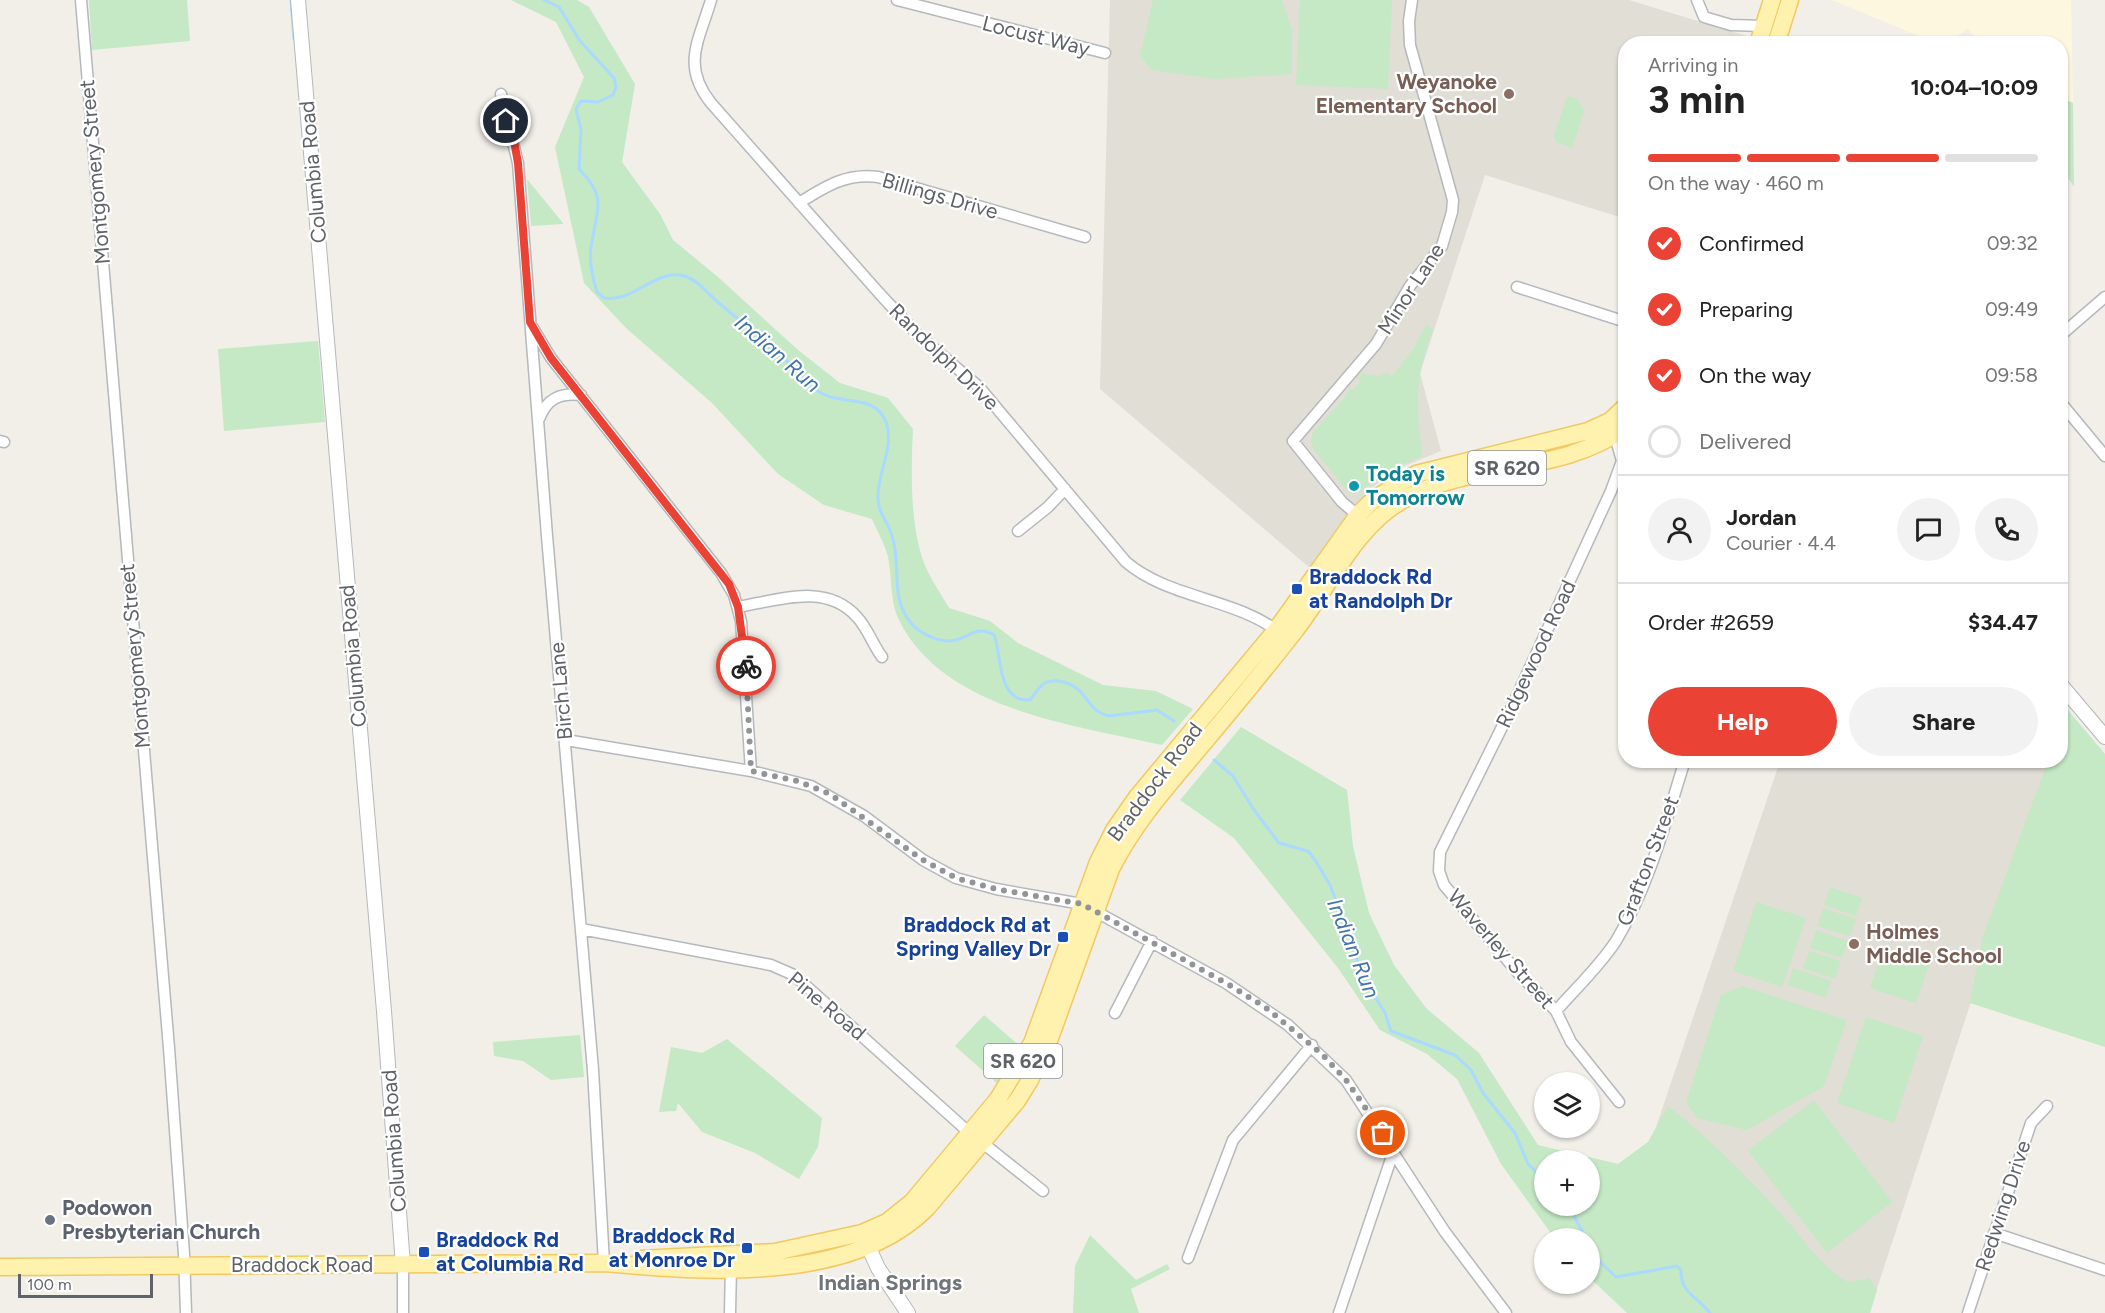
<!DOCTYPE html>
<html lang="en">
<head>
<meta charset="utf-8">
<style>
	:root { --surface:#fff; --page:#f2f2f2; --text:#222; --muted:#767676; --line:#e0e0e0; --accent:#ea4335 }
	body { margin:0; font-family:Figtree,sans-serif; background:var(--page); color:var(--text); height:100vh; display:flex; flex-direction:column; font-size:22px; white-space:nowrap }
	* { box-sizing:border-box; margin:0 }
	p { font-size:20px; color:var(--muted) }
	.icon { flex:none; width:33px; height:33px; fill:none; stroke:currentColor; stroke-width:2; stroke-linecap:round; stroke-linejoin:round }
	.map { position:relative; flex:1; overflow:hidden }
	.details { position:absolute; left:1618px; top:36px; width:450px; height:732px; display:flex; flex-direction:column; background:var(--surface); border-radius:24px; box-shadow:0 2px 4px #0004 }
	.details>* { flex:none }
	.controls { position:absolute; left:1534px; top:1072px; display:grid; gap:12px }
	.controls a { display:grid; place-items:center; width:66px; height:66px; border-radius:50%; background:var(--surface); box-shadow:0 2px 4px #0004; font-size:30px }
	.scale { position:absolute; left:18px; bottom:15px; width:135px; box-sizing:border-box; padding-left:6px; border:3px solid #5f6368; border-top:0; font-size:16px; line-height:21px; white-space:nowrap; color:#5f6368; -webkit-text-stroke:4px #fff; paint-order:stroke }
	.pin { position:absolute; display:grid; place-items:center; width:51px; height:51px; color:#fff; margin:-26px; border:3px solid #fff; border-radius:50%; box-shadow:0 2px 6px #0007 }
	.courier { position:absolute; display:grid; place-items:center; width:60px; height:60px; margin:-30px; border:4px solid #ea4335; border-radius:50%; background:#fff; color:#222; box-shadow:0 2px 8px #0007 }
	.head em { font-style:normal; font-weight:700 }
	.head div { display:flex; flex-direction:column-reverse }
	.head { display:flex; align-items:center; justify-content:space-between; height:102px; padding:0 30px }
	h1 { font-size:39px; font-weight:700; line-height:45px }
	.bar { display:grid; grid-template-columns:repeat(4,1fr); gap:9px 6px; align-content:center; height:72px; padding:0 30px }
	.bar i { height:8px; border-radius:4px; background:var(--line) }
	.bar .selected { background:var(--accent) }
	.bar p { grid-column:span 4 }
	.line { display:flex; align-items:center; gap:15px; padding:0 30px; border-top:2px solid var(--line) }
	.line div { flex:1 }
	.round { display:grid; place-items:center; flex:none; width:63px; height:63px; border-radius:32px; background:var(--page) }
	ol { padding:0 30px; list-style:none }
	li { display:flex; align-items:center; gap:18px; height:66px }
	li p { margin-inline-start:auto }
	li .icon { padding:6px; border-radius:50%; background:var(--accent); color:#fff; stroke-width:4 }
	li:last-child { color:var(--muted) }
	li i { width:33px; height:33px; border:3px solid var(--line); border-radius:50% }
	.button { display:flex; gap:12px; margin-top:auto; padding:12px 30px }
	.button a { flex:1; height:69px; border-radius:36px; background:var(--accent); color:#fff; font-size:24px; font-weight:700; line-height:69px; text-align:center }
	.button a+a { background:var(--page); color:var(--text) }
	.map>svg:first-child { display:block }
	.commercial { fill:#fef7e0 }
	.education { fill:#e1ded6 }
	.green { fill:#c5e8c5; fill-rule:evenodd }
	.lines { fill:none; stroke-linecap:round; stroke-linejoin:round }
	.stream { stroke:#aadaff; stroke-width:3 }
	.minor-casing { stroke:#b5b8bc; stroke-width:13 }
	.tertiary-casing { stroke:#b5b8bc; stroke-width:16 }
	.primary-casing { stroke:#f2c960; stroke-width:19 }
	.minor { stroke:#fff; stroke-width:10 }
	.tertiary { stroke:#fff; stroke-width:14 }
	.primary { stroke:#fff2af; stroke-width:16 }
	.done { stroke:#929495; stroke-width:6; stroke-dasharray:0 10.8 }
	.route { stroke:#ea4335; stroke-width:8 }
	.education-dot { fill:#8d6e63; stroke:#fff; stroke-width:2 }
	.culture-dot { fill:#0f9aa8; stroke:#fff; stroke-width:2 }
	.transit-dot { fill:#1a4fb4; stroke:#fff; stroke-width:2 }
	.worship-dot { fill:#6b7280; stroke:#fff; stroke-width:2 }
	.labels { text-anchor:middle; stroke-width:4.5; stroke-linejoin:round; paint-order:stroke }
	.shield { fill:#fff; stroke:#8f9295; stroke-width:1.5 }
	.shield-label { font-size:20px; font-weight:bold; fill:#5f6368 }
	.street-label { font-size:21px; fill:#5f6368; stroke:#fff }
	.education-label { font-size:21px; font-weight:bold; fill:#785e54; stroke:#fff; text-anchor:end }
	.culture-label { font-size:21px; font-weight:bold; fill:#0d838f; stroke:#fff; text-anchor:start }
	.transit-label { font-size:21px; font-weight:bold; fill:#164399; stroke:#fff; text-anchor:start }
	.worship-label { font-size:21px; font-weight:bold; fill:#5b616d; stroke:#fff; text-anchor:start }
	.water-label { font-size:22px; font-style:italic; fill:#4174aa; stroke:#fff }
	.neighbourhood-label { font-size:22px; font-weight:bold; fill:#70757a; stroke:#fff }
</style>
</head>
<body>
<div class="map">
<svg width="2105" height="1313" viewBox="0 0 2105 1313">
	<rect width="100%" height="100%" fill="#f1efe8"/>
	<path class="commercial" d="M1832 0H2071L2073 103 2061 98V44L1979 43 1968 28 1948 43H1936Z"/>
	<path class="education" d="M1110 0H1629L1750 37 1748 43 1626 44V219L1485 175 1420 373 1441 451 1400 468 1373 487 1335 532 1310 568 1100 389Z
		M1780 761H2050L1869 1313H1802L1656 1127Z"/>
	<path class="green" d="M89 0H187L190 41 92 50Z
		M511 0H577L589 7 635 84 622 162 660 214 673 240 718 277 798 350 840 383 888 398 913 429C911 470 909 534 928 572 934 584 942 596 949 608L990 621 1018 643 1103 685 1156 691 1193 709 1162 745C1074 725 943 710 899 620 890 602 892 576 888 557 885 544 877 531 872 519L824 505 778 474 712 403 626 328 584 283 555 147 584 77 556 22Z
		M1153 0H1282L1292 31V74L1215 79 1152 70 1140 56Z
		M1300 0H1392L1388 89 1296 85Z
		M1567 96 1578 99 1584 111 1572 148 1556 142 1554 136Z
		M2061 98 2073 103 2074 187 2061 167Z
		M527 179 563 223V224L531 226Z
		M1426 325 1433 329C1414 381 1416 402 1422 456L1395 468 1356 494 1349 493 1314 450 1311 441 1313 432 1346 396 1350 388 1353 390 1361 381 1358 378 1361 374 1379 376 1387 372 1392 376 1414 348Z
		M318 341 325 422 224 431 218 349Z
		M2067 709 2105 754V1047L1970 1003 1982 939 2048 761 2061 760V724Z
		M1241 727 1347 790 1353 846 1369 913 1394 965 1426 1008 1479 1053 1538 1145 1618 1164 1648 1142 1668 1106C1709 1138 1746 1175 1781 1214 1802 1237 1821 1267 1848 1282L1869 1278 1877 1290 1870 1313H1627L1590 1278V1239H1555L1501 1164 1457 1079 1427 1054 1380 1030 1338 968 1234 838 1180 800ZM1545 1161H1590V1206H1545Z
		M1830 887 1862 898 1856 916 1824 905Z
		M1756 902 1806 918 1782 987 1733 971Z
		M1823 908 1856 919 1850 936 1817 926Z
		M1816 930 1848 941 1842 958 1810 948Z
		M1884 947 1930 962 1916 1003 1870 988Z
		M1809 951 1841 961 1835 979 1803 968Z
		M1793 968 1831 981 1826 998 1788 985Z
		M1742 986 1847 1020 1824 1086 1747 1130 1697 1118 1686 1102 1721 995Z
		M984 1015 1021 1047 998 1084 955 1046Z
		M1866 1017 1923 1036 1894 1123 1837 1103Z
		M580 1035 584 1077 551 1080 523 1061 494 1056 493 1042Z
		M727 1039 822 1118 818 1147 799 1179 755 1153 702 1132 678 1103 676 1111 659 1112 671 1047 702 1053Z
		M1814 1100 1892 1202 1827 1253 1748 1151Z
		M1090 1235 1136 1280 1167 1264 1170 1269 1131 1289 1139 1313H1073L1075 1266Z"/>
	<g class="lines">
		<path class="stream" d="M291 0 294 39
			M544 0 559 7 580 41 614 78 616 87 613 95 598 102 581 101 576 109 581 130 579 169C606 196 598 207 592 241 588 257 592 276 597 292L604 298C635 303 654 268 685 276 699 281 709 295 720 304 737 318 752 331 768 346 773 352 781 354 786 360 794 367 800 376 808 383 814 389 823 395 831 397 851 403 876 397 886 422 895 448 877 472 878 498 878 513 888 522 892 536 902 565 889 597 911 623 920 634 941 644 956 640 970 636 979 625 994 635 1002 653 996 702 1030 700 1038 689 1043 679 1058 681 1089 685 1083 710 1109 716L1157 710 1174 721
			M1214 760 1233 776 1254 810 1279 843 1308 851 1315 860 1330 885 1341 914 1351 931 1359 970 1385 1013 1391 1031 1455 1055 1471 1070 1483 1093 1515 1133 1528 1164 1545 1180
			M1569 1206 1586 1239
			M1590 1245 1601 1263 1616 1277 1677 1266 1681 1270C1680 1293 1698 1297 1710 1313"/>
		<defs>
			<path id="minor" d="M81 0 169 1048 184 1254 186 1313
				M711 0C699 41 681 65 711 103L879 293 916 333 979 387 1126 562C1168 598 1234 598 1279 632
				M897 0 1105 53
				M1697 0 1704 17 1731 25 1763 26
				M501 94 518 163 547 536 593 1070 604 1263
				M799 203C826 186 846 173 878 177L1085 237
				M1517 287 1626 322
				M533 328 551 358 721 573 734 595 741 621 751 771
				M2061 335 2105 297
				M2061 403 2105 456
				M539 419C547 398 560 393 581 395
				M1613 429 1622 461 1611 491 1510 711 1440 852 1439 871 1444 885 1519 974 1556 1011 1571 1042 1619 1102
				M0 441 4 442
				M1361 518 1342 502 1293 441 1376 344 1410 286 1442 246 1452 212 1453 200 1410 45 1409 21 1412 0
				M1018 531 1048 507 1065 489
				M738 607C779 600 826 582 857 617 868 629 873 645 882 657
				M566 740 751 771 811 786 864 816 923 860 956 878 996 889 1082 904 1226 983 1288 1025 1346 1080 1445 1232 1506 1313
				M581 929 771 965 794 975 964 1128 1043 1191
				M1556 1011C1576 988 1599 967 1616 941 1649 886 1666 821 1685 760
				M1115 1013 1152 941
				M1994 1233 2105 1270
				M1188 1258 1233 1140 1312 1045
				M403 1265V1313
				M730 1313 731 1265
				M1339 1313 1394 1150
				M1968 1313 2031 1123 2047 1106"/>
			<path id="tertiary" d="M298 0 384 1011 403 1265
				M2061 685 2105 737
				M864 1237 878 1268 908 1313"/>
			<path id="primary" d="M1758 44 1772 0
				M1776 44 1790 0
				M641 1259 775 1252 862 1233 887 1222 912 1202 998 1099 1032 1043 1098 862 1114 830 1137 797 1276 630 1358 515 1374 499 1416 474 1588 431 1610 421 1626 406
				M0 1267 604 1263C703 1272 852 1284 927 1208L1017 1101 1030 1080 1050 1038 1111 869C1133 825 1164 790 1196 752 1229 713 1262 673 1294 632 1328 589 1354 527 1403 500 1471 461 1562 475 1626 427"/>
		</defs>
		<use href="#minor" class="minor-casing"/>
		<use href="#tertiary" class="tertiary-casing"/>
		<use href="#primary" class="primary-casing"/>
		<use href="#minor" class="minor"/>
		<use href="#tertiary" class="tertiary"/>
		<use href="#primary" class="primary"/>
	</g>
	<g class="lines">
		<path class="done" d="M746 666 751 771 797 781 830 794 923 860 956 878 996 889 1082 904 1226 983 1265 1007 1322 1054 1346 1080 1383 1133"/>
		<path class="route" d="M506 121 513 135 518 163 530 322 551 358 729 584 738 607 746 666"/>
	</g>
	<g class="education-dot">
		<circle cx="1509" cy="94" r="6"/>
		<circle cx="1854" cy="944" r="6"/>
	</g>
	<circle class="culture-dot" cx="1354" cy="486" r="6"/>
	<g class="transit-dot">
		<rect x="1291" y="583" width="12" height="12" rx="3"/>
		<rect x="1057" y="931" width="12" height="12" rx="3"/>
		<rect x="741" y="1242" width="12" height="12" rx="3"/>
		<rect x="418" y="1246" width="12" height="12" rx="3"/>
	</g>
	<circle class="worship-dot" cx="50" cy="1220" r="6"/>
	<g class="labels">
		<g class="shield">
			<rect x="1468" y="451" width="78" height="34" rx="4.5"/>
			<rect x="984" y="1044" width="78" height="34" rx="4.5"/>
		</g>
		<g class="shield-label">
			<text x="1507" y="475">SR 620</text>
			<text x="1023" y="1068">SR 620</text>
		</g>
		<g class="street-label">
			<text transform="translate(1036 36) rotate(14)" y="7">Locust Way</text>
			<text transform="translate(95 172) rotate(-95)" y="7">Montgomery Street</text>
			<text transform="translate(313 172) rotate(-95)" y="7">Columbia Road</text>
			<text transform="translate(940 196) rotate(16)" y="7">Billings Drive</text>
			<text transform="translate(1411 289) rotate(-57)" y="7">Minor Lane</text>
			<text transform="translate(944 357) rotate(44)" y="7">Randolph Drive</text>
			<text transform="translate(1536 654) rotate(-65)" y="7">Ridgewood Road</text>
			<text transform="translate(135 656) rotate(-95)" y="7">Montgomery Street</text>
			<text transform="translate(353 656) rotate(-95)" y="7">Columbia Road</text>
			<text transform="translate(561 691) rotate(-95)" y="7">Birch Lane</text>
			<text transform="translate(1155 782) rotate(-53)" y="7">Braddock Road</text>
			<text transform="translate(1648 861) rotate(-69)" y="7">Grafton Street</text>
			<text transform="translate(1501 949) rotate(49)" y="7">Waverley Street</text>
			<text transform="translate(827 1006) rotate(40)" y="7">Pine Road</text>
			<text transform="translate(394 1141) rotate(-94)" y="7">Columbia Road</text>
			<text transform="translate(2003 1206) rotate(-72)" y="7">Redwing Drive</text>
			<text x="302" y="1272">Braddock Road</text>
		</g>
		<g class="education-label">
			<text x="1497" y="89">Weyanoke<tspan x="1497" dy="24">Elementary School</tspan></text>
			<text x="1866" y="939" text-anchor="start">Holmes<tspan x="1866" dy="24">Middle School</tspan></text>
		</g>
		<g class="culture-label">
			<text x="1366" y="481">Today is<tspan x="1366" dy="24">Tomorrow</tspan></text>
		</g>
		<g class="transit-label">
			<text x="1309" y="584">Braddock Rd<tspan x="1309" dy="24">at Randolph Dr</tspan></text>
			<text x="1051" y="932" text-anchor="end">Braddock Rd at<tspan x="1051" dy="24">Spring Valley Dr</tspan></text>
			<text x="735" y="1243" text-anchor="end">Braddock Rd<tspan x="735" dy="24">at Monroe Dr</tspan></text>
			<text x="436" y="1247">Braddock Rd<tspan x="436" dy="24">at Columbia Rd</tspan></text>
		</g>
		<g class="worship-label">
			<text x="62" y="1215">Podowon<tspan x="62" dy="24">Presbyterian Church</tspan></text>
		</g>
		<g class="water-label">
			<text transform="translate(778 353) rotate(41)" y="8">Indian Run</text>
			<text transform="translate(1354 948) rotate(68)" y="8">Indian Run</text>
		</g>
		<g class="neighbourhood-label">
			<text x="890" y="1290">Indian Springs</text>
		</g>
	</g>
</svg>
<div class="controls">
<a><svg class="icon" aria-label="layers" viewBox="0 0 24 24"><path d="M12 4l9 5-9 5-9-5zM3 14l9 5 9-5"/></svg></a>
<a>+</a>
<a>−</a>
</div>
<div class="scale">100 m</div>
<div class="pin" style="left:1383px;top:1133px;background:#ea580c"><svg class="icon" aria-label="bag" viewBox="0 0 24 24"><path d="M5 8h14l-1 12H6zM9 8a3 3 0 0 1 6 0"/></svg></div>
<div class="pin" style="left:506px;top:121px;background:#1f2937"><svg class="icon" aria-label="home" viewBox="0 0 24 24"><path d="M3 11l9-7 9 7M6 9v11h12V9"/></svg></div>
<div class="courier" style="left:746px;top:666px"><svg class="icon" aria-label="bike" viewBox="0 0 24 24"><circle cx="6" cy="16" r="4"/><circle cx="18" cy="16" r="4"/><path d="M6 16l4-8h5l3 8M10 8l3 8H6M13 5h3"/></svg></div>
<section class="details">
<div class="head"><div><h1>3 min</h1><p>Arriving in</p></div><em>10:04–10:09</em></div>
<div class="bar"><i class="selected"></i><i class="selected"></i><i class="selected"></i><i></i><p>On the way · 460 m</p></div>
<ol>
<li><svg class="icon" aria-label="check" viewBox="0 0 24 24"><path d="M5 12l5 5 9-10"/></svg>Confirmed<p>09:32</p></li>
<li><svg class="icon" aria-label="check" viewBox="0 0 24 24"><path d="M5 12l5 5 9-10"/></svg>Preparing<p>09:49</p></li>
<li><svg class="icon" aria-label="check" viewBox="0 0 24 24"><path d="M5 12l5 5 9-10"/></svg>On the way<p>09:58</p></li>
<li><i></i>Delivered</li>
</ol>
<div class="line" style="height:108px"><a class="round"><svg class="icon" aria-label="person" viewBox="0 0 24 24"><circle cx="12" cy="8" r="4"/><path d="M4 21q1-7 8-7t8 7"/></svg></a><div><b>Jordan</b><p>Courier · 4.4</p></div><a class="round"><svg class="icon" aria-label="chat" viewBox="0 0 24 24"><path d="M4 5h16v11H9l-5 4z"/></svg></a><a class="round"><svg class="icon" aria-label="phone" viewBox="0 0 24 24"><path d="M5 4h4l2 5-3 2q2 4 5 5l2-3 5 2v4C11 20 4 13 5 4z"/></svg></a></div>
<div class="line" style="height:78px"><div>Order #2659</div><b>$34.47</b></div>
<div class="button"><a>Help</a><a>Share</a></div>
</section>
</div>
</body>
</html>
